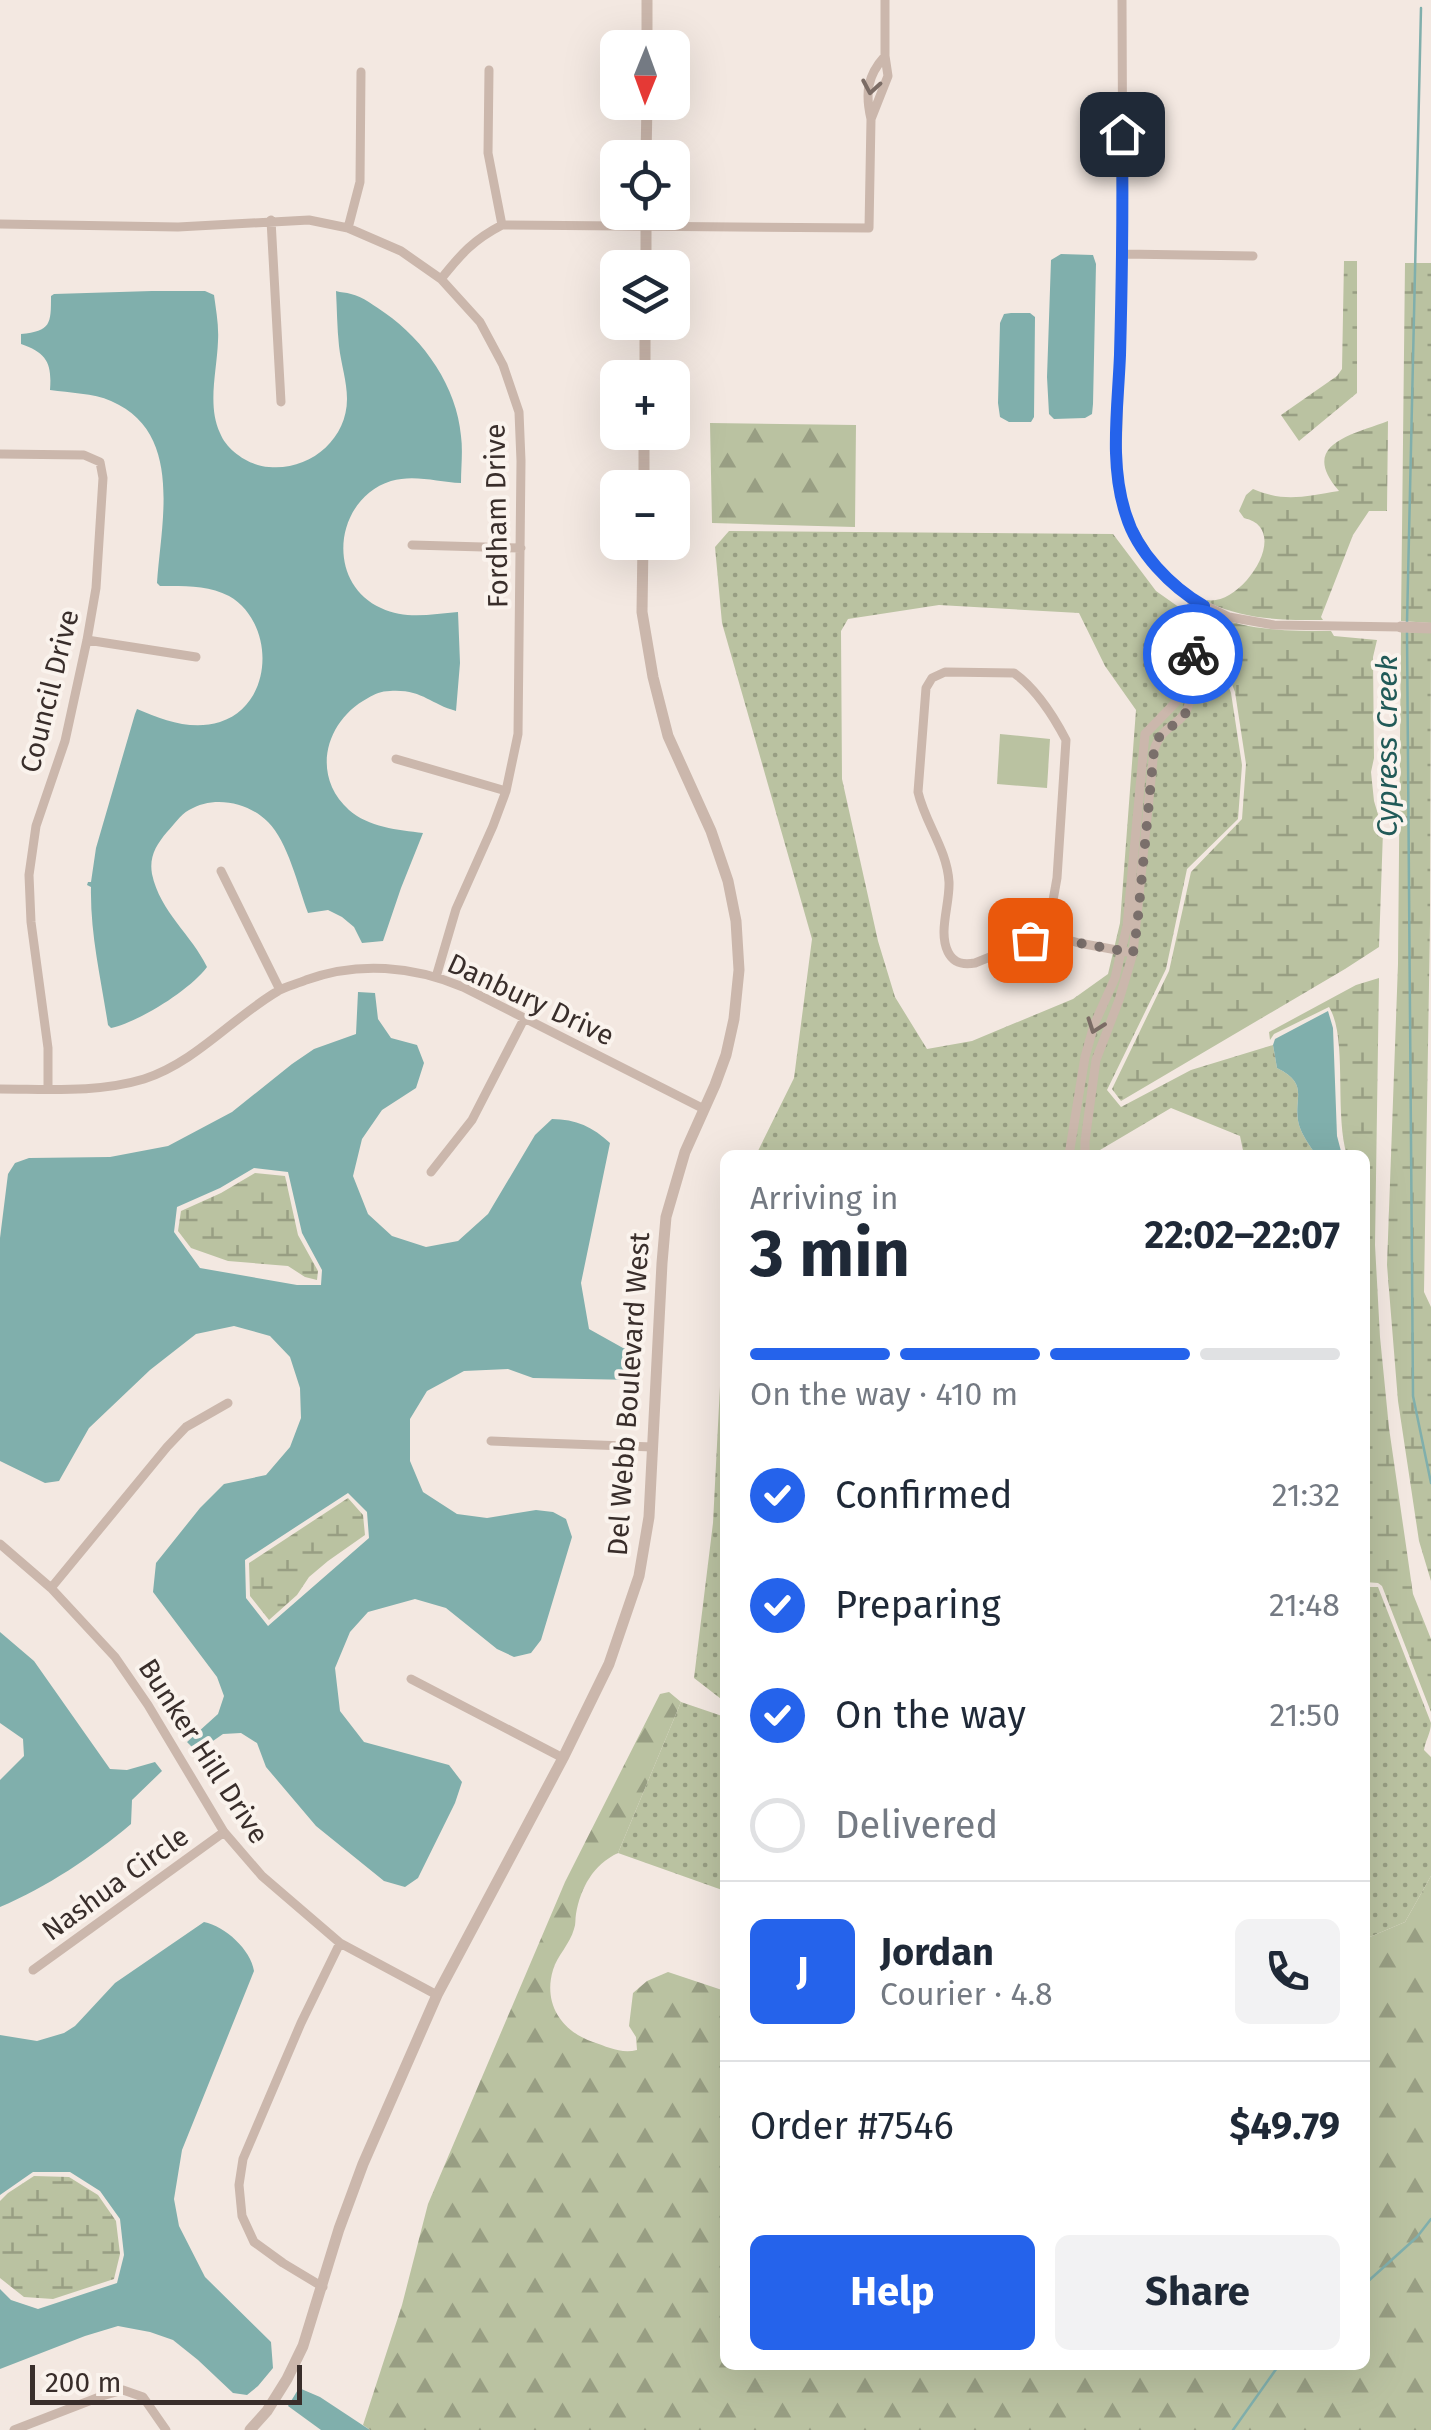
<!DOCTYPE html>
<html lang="en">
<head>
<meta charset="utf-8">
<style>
	:root { --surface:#fff; --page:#f2f2f3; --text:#1f2937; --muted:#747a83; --line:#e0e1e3; --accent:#2563eb }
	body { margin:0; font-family:"Fira Sans",sans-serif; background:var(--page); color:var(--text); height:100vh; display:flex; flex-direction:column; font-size:38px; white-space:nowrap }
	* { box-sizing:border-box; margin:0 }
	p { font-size:32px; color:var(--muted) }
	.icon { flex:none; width:55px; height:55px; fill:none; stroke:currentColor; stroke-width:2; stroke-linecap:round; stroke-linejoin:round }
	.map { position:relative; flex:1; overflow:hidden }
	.drawer { position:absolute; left:720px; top:1150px; width:650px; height:1220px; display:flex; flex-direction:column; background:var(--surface); border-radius:15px; box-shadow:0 10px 40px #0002 }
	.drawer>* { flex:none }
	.needle { width:65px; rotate:181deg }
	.buttons { position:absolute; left:600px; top:30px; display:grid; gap:20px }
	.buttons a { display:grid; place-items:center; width:90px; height:90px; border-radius:15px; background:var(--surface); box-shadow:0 10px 40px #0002; font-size:50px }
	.scale { position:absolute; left:30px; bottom:25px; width:272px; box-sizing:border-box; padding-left:10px; border:5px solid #392e2b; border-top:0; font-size:28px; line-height:35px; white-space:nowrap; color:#392e2b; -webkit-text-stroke:8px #faf3ed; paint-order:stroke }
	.pin { position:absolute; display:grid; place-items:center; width:85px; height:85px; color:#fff; margin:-42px; border-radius:20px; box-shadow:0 5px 15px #0006 }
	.courier { position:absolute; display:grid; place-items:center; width:100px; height:100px; margin:-50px; border:8px solid #2563eb; border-radius:50%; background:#fff; color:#222; box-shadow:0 2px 12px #0007 }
	.overview em { font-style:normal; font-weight:700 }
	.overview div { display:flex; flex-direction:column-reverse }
	.overview { display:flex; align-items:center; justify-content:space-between; height:170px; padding:0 30px }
	h1 { font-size:65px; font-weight:700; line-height:75px }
	.bar { display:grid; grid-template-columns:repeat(4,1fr); gap:15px 10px; align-content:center; height:120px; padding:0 30px }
	.bar i { height:12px; border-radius:8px; background:var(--line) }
	.bar .on { background:var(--accent) }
	.bar p { grid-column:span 4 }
	.line { display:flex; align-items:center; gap:25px; padding:0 30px; border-top:2px solid var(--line) }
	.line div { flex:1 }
	.round { display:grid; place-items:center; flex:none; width:105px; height:105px; border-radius:15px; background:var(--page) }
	ol { padding:0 30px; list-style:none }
	li { display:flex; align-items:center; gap:30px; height:110px }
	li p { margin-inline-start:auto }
	li .icon { padding:10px; border-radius:50%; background:var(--accent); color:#fff; stroke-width:4 }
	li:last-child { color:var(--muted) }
	li i { width:55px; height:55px; border:5px solid var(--line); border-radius:50% }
	.action { display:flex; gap:20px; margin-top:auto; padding:20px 30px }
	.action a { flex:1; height:115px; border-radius:15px; background:var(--accent); color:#fff; font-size:40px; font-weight:700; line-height:115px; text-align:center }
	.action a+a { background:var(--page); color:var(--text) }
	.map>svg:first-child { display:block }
	.grass { fill:url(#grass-dots); fill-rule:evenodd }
	.forest { fill:url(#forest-firs) }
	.wetland { fill:url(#wetland-marsh) }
	.pitch { fill:#bac2a1 }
	.water { fill:#80afac; fill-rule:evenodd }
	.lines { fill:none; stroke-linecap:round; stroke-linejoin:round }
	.stream { stroke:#80afac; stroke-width:2.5 }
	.minor { stroke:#cbb7ac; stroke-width:9 }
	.tertiary { stroke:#cbb7ac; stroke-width:11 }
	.oneway { stroke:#7b6c65 }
	.done { stroke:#7a6f6b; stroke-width:10; stroke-dasharray:0 18 }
	.route { stroke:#2563eb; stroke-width:12 }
	.labels { text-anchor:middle; stroke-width:8; stroke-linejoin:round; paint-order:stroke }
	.street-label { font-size:28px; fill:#392e2b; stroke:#faf3ed }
	.water-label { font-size:30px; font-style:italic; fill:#215a58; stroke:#faf3ed }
</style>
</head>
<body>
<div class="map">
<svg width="1431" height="2430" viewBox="0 0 1431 2430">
	<defs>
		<pattern id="grass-dots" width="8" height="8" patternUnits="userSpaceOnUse" patternTransform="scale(2.5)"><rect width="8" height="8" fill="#bac2a1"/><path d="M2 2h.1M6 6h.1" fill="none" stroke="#989e83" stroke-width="1.8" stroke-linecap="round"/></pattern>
		<pattern id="forest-firs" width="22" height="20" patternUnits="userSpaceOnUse" patternTransform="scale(2.5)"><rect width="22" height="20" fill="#bac2a1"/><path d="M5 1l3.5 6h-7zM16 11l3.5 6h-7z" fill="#989e83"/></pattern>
		<pattern id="wetland-marsh" width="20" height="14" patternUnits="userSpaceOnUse" patternTransform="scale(2.5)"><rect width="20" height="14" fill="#bac2a1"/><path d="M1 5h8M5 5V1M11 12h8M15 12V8" fill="none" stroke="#989e83"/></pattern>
	</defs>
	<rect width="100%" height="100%" fill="#f3e8e1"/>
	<path class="grass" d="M729 531 1113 534 1156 591 1207 627 1231 693 1242 765 1238 819 1187 869 1166 969 1107 1090 1121 1107 1191 1070 1273 1045 1277 1068C1311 1085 1292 1098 1299 1125 1302 1135 1310 1146 1316 1155H1244L1240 1136 1171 1108 1100 1150V1155H756L794 1078 812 939 722 623 715 547ZM939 605 1079 613 1105 666 1136 710 1120 923 1108 974 1073 999 972 1041 927 1049 895 997 878 941 842 779 841 631 848 619Z
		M725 1288V1702L694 1678 713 1523Z
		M1365 1587H1378L1431 1723C1431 1733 1425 1741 1424 1750L1431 1757V1876L1405 1922 1365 1939Z
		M681 1702 725 1717V1891L618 1853Z"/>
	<path class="forest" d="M710 423 856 425 855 527 712 523Z
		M669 1692 681 1702 618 1853C593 1865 581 1887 576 1914 575 1919 576 1924 574 1929 570 1944 557 1956 553 1970 543 2003 561 2031 593 2042 608 2047 621 2054 637 2050L636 2037 629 2026 633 1993 647 1981 668 1972 725 1991V2365H1365V1939L1405 1922 1431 1876V2430H370L363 2425 402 2305 428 2204 565 1882 660 1694Z"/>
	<path class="wetland" d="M1344 261H1357V393L1299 441 1281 415 1337 376 1342 369Z
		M1405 263H1431V623L1401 621Z
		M1388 421 1387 511H1369L1353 535 1321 617 1323 620C1280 620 1247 620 1207 602V600C1241 607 1294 529 1244 518L1239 511 1246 495 1253 489C1286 503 1305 496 1339 491 1298 444 1352 435 1388 421Z
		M1207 613C1247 631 1287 631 1331 631L1334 636 1377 640 1373 657 1374 758 1371 772 1374 801 1383 831 1379 947 1345 969 1121 1101 1112 1089 1169 971 1191 872 1242 819 1246 764 1235 692 1208 623Z
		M1401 632 1431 633 1430 924 1424 1292 1431 1307V1581L1419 1541 1398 1401 1387 1265 1398 964Z
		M1379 978 1375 1245 1380 1337 1389 1428 1413 1594 1431 1639V1712L1382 1586 1378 1583 1365 1582V1212L1367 1207 1365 1155H1347C1334 1114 1348 1037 1329 1007L1274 1034 1270 1040 1269 1032 1356 985Z
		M255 1173 285 1176 298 1235 318 1271 317 1280 305 1277 288 1266 228 1261 191 1248 178 1231 181 1211 221 1193Z
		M348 1498 363 1515 365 1535 328 1561 309 1577 297 1595 269 1620 250 1596 249 1563Z
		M34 2176 69 2177 98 2195 116 2221 120 2254 114 2279 53 2299 24 2297 0 2278V2201L8 2193Z"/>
	<path class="pitch" d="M1000 734 1050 739 1047 788 997 784Z"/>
	<path class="water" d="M1061 254 1093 255 1096 264 1093 404 1092 414 1085 418 1054 419 1049 414 1047 377 1051 260Z
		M152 291H205L214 295C216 310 219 326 218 341 217 371 207 405 220 433 227 451 250 466 269 467 309 471 347 440 347 399 347 381 341 364 339 346 337 328 337 309 336 291 341 293 346 292 351 294 362 296 376 307 385 313 424 340 457 387 461 436 463 451 461 467 461 483 438 482 414 474 391 481 334 499 325 583 381 608 406 620 432 614 458 612L460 663 456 711C430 704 422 689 390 691 381 691 375 694 368 698 326 720 310 775 349 810 368 827 398 830 423 833L401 888 383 941 362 943 354 927 342 917 328 910 308 913C298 886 288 842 268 822 248 802 214 795 189 810 180 815 174 825 167 832 156 845 149 857 152 874 160 912 192 935 207 967 190 990 139 1022 111 1028L108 1025C101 979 90 934 91 887L87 885 88 882H91L96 848 135 714 137 709C163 720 191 731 220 722 274 705 276 623 229 596 208 585 184 586 160 586L157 583C161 522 184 432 111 401 93 393 70 393 50 390 52 363 47 353 21 344V334C51 331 51 324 51 296L54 294Z
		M1011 313H1030L1035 317 1034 417 1031 422H1009L1000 417 998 403 1000 323 1004 314Z
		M358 992 375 993 378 1019 391 1038 417 1045 424 1063 416 1088 382 1110 362 1139 353 1176 368 1214 392 1236 426 1247 458 1241 488 1214 535 1135 552 1119C576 1119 593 1127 610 1143L581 1283 589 1329 623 1348 636 1352 635 1380 533 1378 508 1369 464 1371 427 1391 410 1419V1461L423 1492 457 1514 487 1518 536 1510 553 1512 566 1519 572 1537 541 1640 531 1653 514 1657 497 1649 446 1608 415 1599 368 1612 350 1632 335 1668 340 1711 364 1742 449 1765 462 1782 455 1803 418 1878 405 1887 384 1881 316 1826 266 1767 257 1743 241 1733 223 1734 197 1752 187 1742 218 1714 224 1696 217 1677 153 1592 156 1563 200 1508 224 1484 266 1475 290 1447 301 1418 300 1388 290 1357 270 1336 234 1326 196 1334 150 1370 89 1428 59 1481 45 1483 0 1461V1238L8 1174 15 1163 29 1158 110 1157 168 1146 232 1112 292 1064 314 1049 356 1034ZM254 1168 288 1172 302 1233 322 1270 321 1285H297L200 1268 174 1232 177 1207 220 1188ZM348 1493 367 1512 369 1538 268 1626 246 1598 245 1560Z
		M1328 1011 1333 1028 1337 1136 1342 1155H1316C1310 1146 1302 1135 1299 1125 1292 1098 1311 1085 1277 1068L1273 1045 1275 1039Z
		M0 1632 34 1661 110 1769 127 1770 155 1762 162 1771 132 1800 131 1824C92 1857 47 1887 0 1907V1780L24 1756 23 1739 0 1723Z
		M204 1922C225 1926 251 1950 254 1971L182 2150 174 2199 179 2226 205 2277 271 2342 273 2368 258 2386 247 2395 233 2393 198 2360 173 2340 150 2332 118 2326 85 2336 0 2369V2289L11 2300 38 2309 117 2283 124 2255 120 2219 100 2191 70 2172H33L0 2195V2035L37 2041 64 2033 75 2026 115 1983Z
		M299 2388 320 2397 370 2430H321L288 2406Z"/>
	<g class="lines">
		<path class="stream" d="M1407 623 1421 8
			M1407 631 1413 1396 1431 1483
			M1365 2284 1417 2237 1431 2219
			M1233 2430 1279 2365"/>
		<path class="minor" d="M1122 0 1123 254 1117 457 1120 492 1127 520 1155 567 1194 600 1229 617 1274 625 1401 627
			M885 56V0
			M489 70 488 153 502 225
			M271 220 281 402
			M0 224 178 227 309 220 348 228 401 251 441 279 480 322 503 365 519 412 521 461 518 734 506 791 493 826 456 909 436 977
			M348 228 360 182 361 72
			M1123 254 1253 256
			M441 279C461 254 473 240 502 225L869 228 871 119C865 93 867 76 885 56L888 76 871 119
			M0 454 84 455 100 462 103 478 96 588 87 640 65 741 36 826 29 875 31 922 48 1048V1089
			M412 545 521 548
			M87 640 196 657
			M396 759 506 791
			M221 871 280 990
			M1047 934 1057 878 1066 740C1054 717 1035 688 1014 673L945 672 932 678 926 688 918 792C925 823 947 849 949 882 950 904 938 932 948 952 954 964 964 965 975 963L1047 934 1079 943 1133 953
			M0 1089C48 1089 98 1093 144 1079 196 1062 232 1018 278 991 286 986 297 984 306 980 358 961 413 966 463 987L704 1109
			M1069 1155 1085 1057 1094 1025 1115 978 1127 926 1145 734 1177 701 1180 686 1185 621 1194 600
			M1085 1155V1141L1096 1060 1119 1000 1133 953 1154 750C1163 723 1180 727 1188 707 1192 698 1191 686 1191 676 1193 651 1193 629 1203 606
			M431 1172 472 1120 524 1019
			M491 1441 653 1447
			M0 1544 51 1588 115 1657 148 1705 224 1832 262 1876 340 1943 437 1995
			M51 1588 167 1447 186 1427 228 1403
			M411 1679 563 1758
			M33 1970 224 1832
			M323 2287 283 2263 254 2242 242 2216 239 2185 243 2159 301 2023 340 1943
			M14 2430 102 2396 123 2390 143 2397 166 2430"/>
		<path class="tertiary" d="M647 48V0
			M646 158 647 102
			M646 268V212
			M645 378V322
			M644 488V432
			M1401 627 1431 628
			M250 2430 267 2411 287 2379 303 2346 339 2229 363 2164 437 1995 563 1758 609 1664 639 1576 649 1517 662 1263 666 1217 685 1152 715 1085 726 1055 734 1019 739 970 736 921 728 881 711 831 668 736 653 677 642 612 643 542"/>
	</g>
	<defs><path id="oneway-chevron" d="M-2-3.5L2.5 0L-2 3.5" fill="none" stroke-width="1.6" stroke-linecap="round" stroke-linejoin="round" transform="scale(2.5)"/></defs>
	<g class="oneway">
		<use href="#oneway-chevron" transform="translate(871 87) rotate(100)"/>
		<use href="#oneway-chevron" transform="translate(1095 1026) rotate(110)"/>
	</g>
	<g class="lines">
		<path class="done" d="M1030 940 1047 934 1079 943 1133 953 1137 927 1154 750C1162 725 1166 733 1181 719 1196 704 1191 673 1193 654"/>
		<path class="route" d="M1122 134C1123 208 1122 281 1120 355 1118 407 1109 465 1126 515 1137 552 1171 587 1204 606L1194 625 1193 654"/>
	</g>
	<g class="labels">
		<g class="street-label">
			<text transform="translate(496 516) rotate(-91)" y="10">Fordham Drive</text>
			<text transform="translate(49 691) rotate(-76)" y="10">Council Drive</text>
			<text transform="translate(531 999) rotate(25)" y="10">Danbury Drive</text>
			<text transform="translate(628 1394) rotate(-86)" y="10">Del Webb Boulevard West</text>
			<text transform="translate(204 1751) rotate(57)" y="10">Bunker Hill Drive</text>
			<text transform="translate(115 1883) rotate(-36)" y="10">Nashua Circle</text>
		</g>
		<g class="water-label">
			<text transform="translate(1387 746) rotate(-90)" y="10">Cypress Creek</text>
		</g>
	</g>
</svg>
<div class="buttons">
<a><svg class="needle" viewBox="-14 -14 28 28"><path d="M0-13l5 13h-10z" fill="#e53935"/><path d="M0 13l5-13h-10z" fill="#747a83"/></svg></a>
<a><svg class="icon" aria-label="locate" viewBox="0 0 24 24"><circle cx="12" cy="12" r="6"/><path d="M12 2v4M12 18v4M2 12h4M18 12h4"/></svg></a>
<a><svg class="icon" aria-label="layers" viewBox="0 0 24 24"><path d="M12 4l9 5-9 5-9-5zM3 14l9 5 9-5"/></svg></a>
<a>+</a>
<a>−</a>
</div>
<div class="scale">200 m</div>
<div class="pin" style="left:1030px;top:940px;background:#ea580c"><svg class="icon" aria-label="bag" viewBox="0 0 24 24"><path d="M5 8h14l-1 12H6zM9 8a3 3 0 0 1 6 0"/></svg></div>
<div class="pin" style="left:1122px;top:134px;background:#1f2937"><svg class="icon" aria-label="home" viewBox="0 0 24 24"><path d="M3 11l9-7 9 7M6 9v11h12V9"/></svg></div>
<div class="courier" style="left:1193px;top:654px"><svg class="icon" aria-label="bike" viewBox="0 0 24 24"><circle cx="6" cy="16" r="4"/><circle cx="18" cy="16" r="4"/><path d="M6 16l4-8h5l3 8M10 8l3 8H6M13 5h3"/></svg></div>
<section class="drawer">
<div class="overview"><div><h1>3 min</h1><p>Arriving in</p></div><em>22:02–22:07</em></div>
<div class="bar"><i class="on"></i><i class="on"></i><i class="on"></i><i></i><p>On the way · 410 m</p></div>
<ol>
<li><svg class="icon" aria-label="check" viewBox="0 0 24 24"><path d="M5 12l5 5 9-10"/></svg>Confirmed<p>21:32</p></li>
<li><svg class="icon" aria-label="check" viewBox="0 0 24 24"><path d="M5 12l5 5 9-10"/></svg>Preparing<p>21:48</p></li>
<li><svg class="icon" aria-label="check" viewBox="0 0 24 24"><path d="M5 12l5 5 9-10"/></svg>On the way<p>21:50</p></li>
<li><i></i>Delivered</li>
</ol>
<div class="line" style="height:180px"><b class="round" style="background:var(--accent);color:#fff">J</b><div><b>Jordan</b><p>Courier · 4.8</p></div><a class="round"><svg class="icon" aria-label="phone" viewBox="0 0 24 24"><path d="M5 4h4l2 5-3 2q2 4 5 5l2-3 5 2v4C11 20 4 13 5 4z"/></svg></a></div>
<div class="line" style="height:130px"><div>Order #7546</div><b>$49.79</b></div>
<div class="action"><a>Help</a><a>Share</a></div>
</section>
</div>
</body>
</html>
